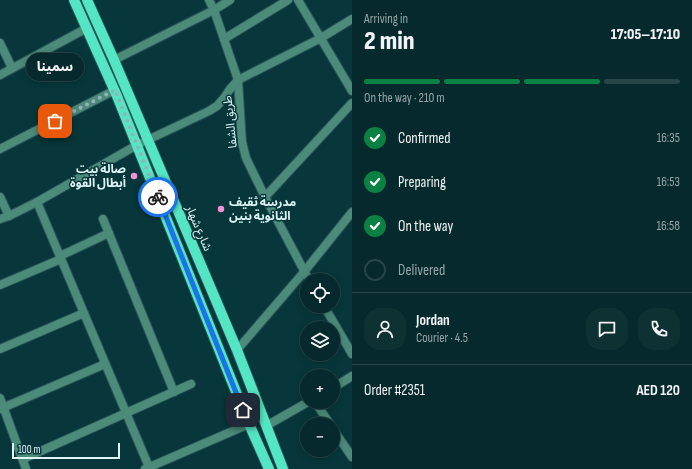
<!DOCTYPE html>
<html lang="en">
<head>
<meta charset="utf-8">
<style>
	:root { --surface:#05292c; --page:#0e3134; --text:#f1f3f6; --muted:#97a6a9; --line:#264548; --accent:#0b8043 }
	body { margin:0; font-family:"Sofia Sans Condensed","Noto Sans Arabic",sans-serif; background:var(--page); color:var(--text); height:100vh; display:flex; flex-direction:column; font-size:15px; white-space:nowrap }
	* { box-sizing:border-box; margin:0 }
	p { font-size:13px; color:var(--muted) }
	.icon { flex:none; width:22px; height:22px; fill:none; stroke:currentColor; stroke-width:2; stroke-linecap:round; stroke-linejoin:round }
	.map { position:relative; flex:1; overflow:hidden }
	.side { display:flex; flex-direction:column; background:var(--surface); width:340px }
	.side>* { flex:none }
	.buttons { position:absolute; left:300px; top:273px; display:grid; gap:8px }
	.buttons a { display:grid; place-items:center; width:40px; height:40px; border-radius:50%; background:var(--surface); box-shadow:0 2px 10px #0003,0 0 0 1px var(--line); font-size:20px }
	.scale { position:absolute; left:12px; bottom:10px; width:108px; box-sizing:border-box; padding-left:4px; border:2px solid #def5f7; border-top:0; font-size:11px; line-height:14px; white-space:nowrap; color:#def5f7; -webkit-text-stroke:3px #07373a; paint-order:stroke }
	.pin { position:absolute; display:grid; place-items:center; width:34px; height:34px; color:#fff; margin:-17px; border-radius:8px; box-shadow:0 2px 6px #0006 }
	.courier { position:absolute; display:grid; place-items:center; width:40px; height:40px; margin:-20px; border:3px solid #1a73e8; border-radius:50%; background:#fff; color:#222; box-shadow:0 1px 5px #0007 }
	.bubble { position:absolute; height:28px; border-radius:14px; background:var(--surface); box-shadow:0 2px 10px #0003,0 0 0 1px var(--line); font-size:13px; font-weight:800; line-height:28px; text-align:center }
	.headline em { font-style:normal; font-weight:800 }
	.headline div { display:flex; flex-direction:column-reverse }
	.headline { display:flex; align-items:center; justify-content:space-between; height:68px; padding:0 12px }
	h1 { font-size:26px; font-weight:800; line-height:30px }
	.bar { display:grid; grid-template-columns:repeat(4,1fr); gap:6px 4px; align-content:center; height:48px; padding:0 12px }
	.bar i { height:5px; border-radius:3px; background:var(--line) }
	.bar .active { background:var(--accent) }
	.bar p { grid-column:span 4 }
	.line { display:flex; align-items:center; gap:10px; padding:0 12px; border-top:1px solid var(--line) }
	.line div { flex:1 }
	.round { display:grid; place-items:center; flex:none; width:42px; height:42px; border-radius:16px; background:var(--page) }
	ol { padding:0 12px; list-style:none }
	li { display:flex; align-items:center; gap:12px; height:44px }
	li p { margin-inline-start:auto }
	li .icon { padding:4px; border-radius:50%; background:var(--accent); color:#fff; stroke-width:4 }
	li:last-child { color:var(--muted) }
	li i { width:22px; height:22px; border:2px solid var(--line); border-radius:50% }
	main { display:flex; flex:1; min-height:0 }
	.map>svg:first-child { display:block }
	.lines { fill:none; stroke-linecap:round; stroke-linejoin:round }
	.minor-casing { stroke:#295558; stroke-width:10 }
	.tertiary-casing { stroke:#295558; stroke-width:10 }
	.primary-casing { stroke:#295558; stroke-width:12 }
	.minor { stroke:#4c8a7a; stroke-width:8 }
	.tertiary { stroke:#4c8a7a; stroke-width:8 }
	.primary { stroke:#54e6c4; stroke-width:10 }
	.done { stroke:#93b2b5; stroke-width:4; stroke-dasharray:0 7.2 }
	.route { stroke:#1a73e8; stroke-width:5 }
	.poi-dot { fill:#f491d3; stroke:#07373a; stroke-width:1.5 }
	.labels { text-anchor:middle; stroke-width:3; stroke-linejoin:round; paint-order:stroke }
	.street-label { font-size:12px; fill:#def5f7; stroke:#07373a }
	.poi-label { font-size:12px; font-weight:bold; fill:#def5f7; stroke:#07373a; text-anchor:end }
</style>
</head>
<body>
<main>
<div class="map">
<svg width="352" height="469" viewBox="0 0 352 469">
	<rect width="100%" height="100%" fill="#07373a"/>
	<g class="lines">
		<defs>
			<path id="minor" d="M298 0 352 91
				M224 39 288 0
				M0 43 12 68
				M114 60 214 10 230 0
				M0 75 87 28
				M238 80 321 38 352 19
				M0 149 115 90
				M0 197 9 216
				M265 197 352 103
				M37 202 149 467
				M103 219 174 392
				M60 256 109 233
				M0 285 61 259
				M0 349 84 313
				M237 350 304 272 352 212
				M333 388 352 376
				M0 398 26 469
				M315 402 330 424
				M0 409 105 364
				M266 426 308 402
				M333 429 352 457
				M23 459 191 384
				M145 469 249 424"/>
			<path id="tertiary" d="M209 0 214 10 238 80 242 142 246 158 265 197 309 280
				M0 219 9 216 37 202 137 145 209 111 217 106 224 98 230 89 238 80
				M324 306 352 354"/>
			<path id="primary" d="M74 0 117 96 249 424 269 469
				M87 0 114 60 237 350 283 469"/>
		</defs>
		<use href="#minor" class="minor-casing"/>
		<use href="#tertiary" class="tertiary-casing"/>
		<use href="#primary" class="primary-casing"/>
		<use href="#minor" class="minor"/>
		<use href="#tertiary" class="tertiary"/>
		<use href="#primary" class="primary"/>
	</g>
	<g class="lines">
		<path class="done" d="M55 121 115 90 158 197"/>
		<path class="route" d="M158 197 243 410"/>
	</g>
	<g class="poi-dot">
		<circle cx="134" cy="176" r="4"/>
		<circle cx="221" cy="209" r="4"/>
	</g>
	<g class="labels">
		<g class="street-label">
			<text transform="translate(230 122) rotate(-96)" y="4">طريق الشفا</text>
			<text transform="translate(199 228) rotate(67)" y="4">شارع شهار</text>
		</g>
		<g class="poi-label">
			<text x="126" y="173">صالة بيت<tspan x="126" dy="14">أبطال القوة</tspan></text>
			<text x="229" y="206" text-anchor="start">مدرسة ثقيف<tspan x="229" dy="14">الثانوية بنين</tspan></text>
		</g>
	</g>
</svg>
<div class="buttons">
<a><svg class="icon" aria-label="locate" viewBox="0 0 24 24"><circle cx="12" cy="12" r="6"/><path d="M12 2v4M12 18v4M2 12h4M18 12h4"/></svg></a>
<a><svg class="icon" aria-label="layers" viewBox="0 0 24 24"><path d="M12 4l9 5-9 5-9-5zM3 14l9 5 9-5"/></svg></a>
<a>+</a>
<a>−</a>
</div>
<div class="scale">100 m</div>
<div class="pin" style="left:55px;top:121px;background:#ea580c"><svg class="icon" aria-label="bag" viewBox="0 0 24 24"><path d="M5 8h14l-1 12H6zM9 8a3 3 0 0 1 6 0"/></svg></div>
<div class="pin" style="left:243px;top:410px;background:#1f2937"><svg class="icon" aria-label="home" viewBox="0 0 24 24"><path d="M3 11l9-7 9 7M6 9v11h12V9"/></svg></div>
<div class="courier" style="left:158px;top:197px"><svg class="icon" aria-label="bike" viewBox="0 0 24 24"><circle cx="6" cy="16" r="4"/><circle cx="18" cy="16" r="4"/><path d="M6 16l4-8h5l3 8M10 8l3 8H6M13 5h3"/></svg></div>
<div class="bubble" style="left:26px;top:53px;width:58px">سمينا</div>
</div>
<section class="side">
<div class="headline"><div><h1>2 min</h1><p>Arriving in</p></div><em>17:05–17:10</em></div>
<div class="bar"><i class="active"></i><i class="active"></i><i class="active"></i><i></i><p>On the way · 210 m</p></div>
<ol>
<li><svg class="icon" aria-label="check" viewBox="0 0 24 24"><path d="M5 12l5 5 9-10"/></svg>Confirmed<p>16:35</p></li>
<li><svg class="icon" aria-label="check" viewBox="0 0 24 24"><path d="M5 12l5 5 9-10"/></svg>Preparing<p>16:53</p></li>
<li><svg class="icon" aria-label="check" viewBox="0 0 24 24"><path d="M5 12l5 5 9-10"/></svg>On the way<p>16:58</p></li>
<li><i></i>Delivered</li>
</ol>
<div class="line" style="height:72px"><a class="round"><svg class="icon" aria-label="person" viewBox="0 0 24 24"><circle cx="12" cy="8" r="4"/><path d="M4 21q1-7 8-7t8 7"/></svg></a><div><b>Jordan</b><p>Courier · 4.5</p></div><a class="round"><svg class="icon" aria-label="chat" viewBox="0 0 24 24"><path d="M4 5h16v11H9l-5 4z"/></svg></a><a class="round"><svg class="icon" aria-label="phone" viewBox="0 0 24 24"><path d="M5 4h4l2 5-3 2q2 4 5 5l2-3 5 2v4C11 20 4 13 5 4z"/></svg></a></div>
<div class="line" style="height:52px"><div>Order #2351</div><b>AED 120</b></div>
</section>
</main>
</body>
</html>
